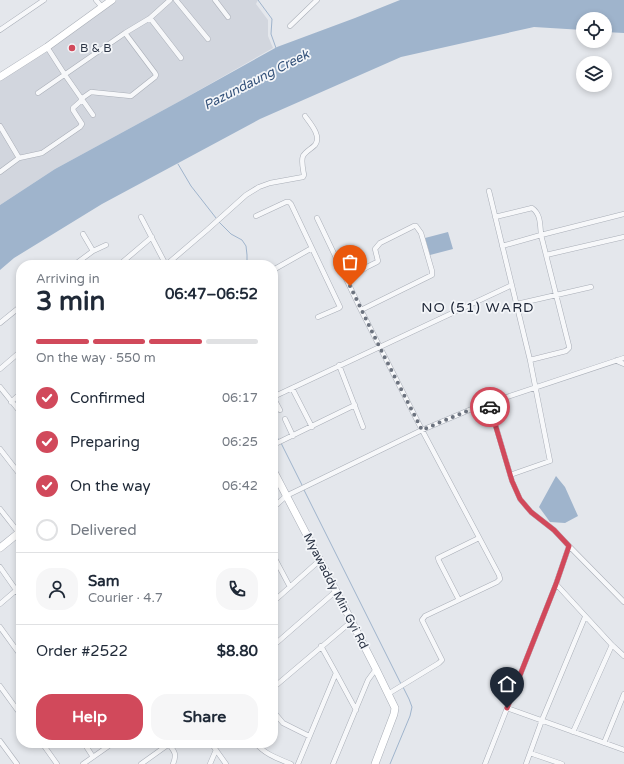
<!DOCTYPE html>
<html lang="en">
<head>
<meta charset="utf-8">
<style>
	:root { --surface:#fff; --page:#f6f6f7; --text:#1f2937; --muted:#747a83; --line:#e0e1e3; --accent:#d1495b }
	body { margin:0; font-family:"Varela Round",sans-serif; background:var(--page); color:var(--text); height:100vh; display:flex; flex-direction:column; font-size:15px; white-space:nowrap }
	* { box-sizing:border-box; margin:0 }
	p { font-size:13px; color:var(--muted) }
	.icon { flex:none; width:22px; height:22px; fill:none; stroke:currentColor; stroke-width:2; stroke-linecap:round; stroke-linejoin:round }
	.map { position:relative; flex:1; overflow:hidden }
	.sheet { position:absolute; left:16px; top:260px; width:262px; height:488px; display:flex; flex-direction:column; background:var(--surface); border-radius:16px; box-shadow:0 2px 6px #0003 }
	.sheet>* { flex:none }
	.fabs { position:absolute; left:576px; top:12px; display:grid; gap:8px }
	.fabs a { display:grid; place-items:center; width:36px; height:36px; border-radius:50%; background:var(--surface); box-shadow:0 2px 6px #0003; font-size:20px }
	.pin { position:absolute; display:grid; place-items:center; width:34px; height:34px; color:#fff; margin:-41px -17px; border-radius:50% 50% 50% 0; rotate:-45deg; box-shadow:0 0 4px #0007 }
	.pin .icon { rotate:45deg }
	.courier { position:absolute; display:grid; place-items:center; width:40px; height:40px; margin:-20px; border:3px solid #d1495b; border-radius:50%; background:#fff; color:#222; box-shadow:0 1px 5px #0007 }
	.overview em { font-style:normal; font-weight:800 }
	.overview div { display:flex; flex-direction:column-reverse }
	.overview { display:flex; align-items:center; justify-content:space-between; height:68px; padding:0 20px }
	h1 { font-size:26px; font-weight:800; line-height:30px }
	.bar { display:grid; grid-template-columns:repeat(4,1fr); gap:6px 4px; align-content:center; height:48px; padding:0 20px }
	.bar i { height:5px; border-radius:3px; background:var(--line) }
	.bar .active { background:var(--accent) }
	.bar p { grid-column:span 4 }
	.line { display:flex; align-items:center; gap:10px; padding:0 20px; border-top:1px solid var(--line) }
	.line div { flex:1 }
	.round { display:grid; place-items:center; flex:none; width:42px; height:42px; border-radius:16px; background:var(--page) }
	ol { padding:0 20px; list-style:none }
	li { display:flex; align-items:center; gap:12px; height:44px }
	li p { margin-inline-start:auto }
	li .icon { padding:4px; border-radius:50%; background:var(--accent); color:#fff; stroke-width:4 }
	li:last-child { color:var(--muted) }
	li i { width:22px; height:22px; border:2px solid var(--line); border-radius:50% }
	.button { display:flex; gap:8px; margin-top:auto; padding:8px 20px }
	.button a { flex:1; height:46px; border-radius:16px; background:var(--accent); color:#fff; font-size:16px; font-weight:800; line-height:46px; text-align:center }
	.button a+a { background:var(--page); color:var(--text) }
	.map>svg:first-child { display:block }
	.built { fill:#d2d6de }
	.water { fill:#9fb4cc }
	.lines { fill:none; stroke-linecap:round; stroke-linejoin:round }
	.stream { stroke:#9fb4cc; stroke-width:1 }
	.street-casing { stroke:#a9aeb7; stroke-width:5.5 }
	.secondary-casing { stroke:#a9aeb7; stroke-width:8 }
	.street { stroke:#f7f8fa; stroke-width:4.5 }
	.secondary { stroke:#fff; stroke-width:7 }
	.done { stroke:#6c737f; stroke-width:4; stroke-dasharray:0 7.2 }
	.route { stroke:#d1495b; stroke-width:5 }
	.poi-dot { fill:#d1495b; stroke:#f4f6f9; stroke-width:1.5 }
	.labels { text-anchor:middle; stroke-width:3.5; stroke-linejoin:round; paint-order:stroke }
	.poi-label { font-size:12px; fill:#2b3445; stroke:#f4f6f9; text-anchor:start }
	.street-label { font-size:12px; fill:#2b3445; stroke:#f4f6f9 }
	.water-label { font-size:13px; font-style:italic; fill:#34527a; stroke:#f4f6f9 }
	.quarter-label { font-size:14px; letter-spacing:1px; fill:#1d2536; stroke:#f4f6f9 }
</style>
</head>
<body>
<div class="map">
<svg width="624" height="764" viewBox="0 0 624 764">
	<rect width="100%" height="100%" fill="#e4e7ec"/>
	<path class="built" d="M117 0H258L256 4 268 20V36L273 48 180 101 55 169 0 205V78Z"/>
	<path class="water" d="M400 0H624V33L605 32V19H583V30L534 27 401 57 260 119 102 204 14 258 0 270V205L55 169 180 101 277 47 355 18Z
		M448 232 453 249 430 255 425 238Z
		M556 476 565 487 578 516 565 523 550 522 539 507Z"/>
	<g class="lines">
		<path class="stream" d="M258 0 272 19 271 34 276 48
			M178 164 191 186 216 218
			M219 222 231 234 242 240 246 246 247 255V265
			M273 428 279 441
			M281 443 302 485
			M304 490 401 684
			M390 764 410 716 412 707 409 699 403 687"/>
		<defs>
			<path id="street" d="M96 0 102 7
				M176 0 208 39
				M215 0 228 17
				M150 18 181 58
				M290 26 317 0
				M0 30 44 0
				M47 47 65 75 93 115
				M38 93 125 33 150 18 170 0
				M81 99 91 92 131 96 155 77 156 75 155 73 125 33
				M0 126 19 158
				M0 172 19 158 42 153 80 127 82 124 73 110V108L82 100
				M489 191 530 360 550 461 510 475
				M256 216 286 202H289L291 204 340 307 339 308 318 317
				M141 217 166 265
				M495 217 532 208C541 214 540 225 541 235L624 214
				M317 218 361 310 432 275V271L421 233 416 226H414L380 243 375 249 378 261 377 262 367 267 347 280
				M83 234 93 251
				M502 246 541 235 569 346V348L566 351 530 360
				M546 255 624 237
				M74 265 93 251 106 245
				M119 265 152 237
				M166 265 207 230 246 195 259 187 270 183 303 177 304 175C303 169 301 161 303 156 306 151 311 149 315 145 322 136 310 123 305 116
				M273 270 312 248
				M517 304 591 287
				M361 310 422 430 499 575 500 579 497 582 425 616 422 620 442 660 439 663 388 694
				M0 323 21 306
				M617 360 619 362 624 364
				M339 365 363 427
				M0 369 21 351
				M0 387 21 413
				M292 388 312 427
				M273 397 512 285
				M273 397 280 410
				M11 402 21 393
				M489 403 512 481 520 499 531 512 554 530 569 546 624 602
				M285 419 293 436
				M273 445 355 405
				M0 449 21 476
				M273 508 286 496 422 430 474 408 624 358
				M0 509 19 533
				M273 555 290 587
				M0 567 21 597
				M556 584 612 645 624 656
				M459 600 439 561 438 558 479 538
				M273 602 320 560
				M0 604 21 586
				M0 627 21 656
				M273 646 336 591
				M336 673 356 710
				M0 686 21 715
				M273 688 352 621
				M507 708 624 750
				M273 711 283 723 309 736
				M573 732 612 645
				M0 741 17 764
				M42 743 57 764
				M84 743 93 757
				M168 743C175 752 177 754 173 764
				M211 743 226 764
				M256 743C264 754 279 759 291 764
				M604 743 624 694
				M530 753 562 764
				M83 764 113 743
				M141 764 169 744
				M210 764 216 750
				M298 764 336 673 321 646
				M333 764 368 680 376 669
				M485 764 556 584 569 546
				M526 764 542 720 585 617"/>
			<path id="secondary" d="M0 77 47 47 112 0
				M273 470 336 591 376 669 395 708 394 714 375 764
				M0 548 21 531"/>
		</defs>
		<use href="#street" class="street-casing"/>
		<use href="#secondary" class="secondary-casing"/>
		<use href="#street" class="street"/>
		<use href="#secondary" class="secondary"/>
	</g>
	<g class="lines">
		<path class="done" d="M350 286 379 346 422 430 474 408 488 403 490 407"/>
		<path class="route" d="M490 407 512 481 520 499 531 512 554 530 569 546 556 584 507 708"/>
	</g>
	<circle class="poi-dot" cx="72" cy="48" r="4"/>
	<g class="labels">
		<g class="poi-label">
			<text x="80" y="52">B &amp; B</text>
		</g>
		<g class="street-label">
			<text transform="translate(336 591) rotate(63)" y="4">Myawaddy Min Gyi Rd</text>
		</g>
		<g class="water-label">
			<text transform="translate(256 79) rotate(-27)" y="5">Pazundaung Creek</text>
		</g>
		<g class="quarter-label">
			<text x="478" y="312">NO (51) WARD</text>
		</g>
	</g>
</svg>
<div class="fabs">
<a><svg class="icon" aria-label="locate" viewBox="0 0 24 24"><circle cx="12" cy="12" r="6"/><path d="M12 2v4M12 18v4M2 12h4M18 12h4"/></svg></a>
<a><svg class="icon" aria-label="layers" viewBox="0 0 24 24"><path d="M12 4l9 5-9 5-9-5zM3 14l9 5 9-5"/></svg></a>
</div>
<div class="pin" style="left:350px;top:286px;background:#ea580c"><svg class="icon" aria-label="bag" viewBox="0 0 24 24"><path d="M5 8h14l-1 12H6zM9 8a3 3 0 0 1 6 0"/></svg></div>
<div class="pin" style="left:507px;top:708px;background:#1f2937"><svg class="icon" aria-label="home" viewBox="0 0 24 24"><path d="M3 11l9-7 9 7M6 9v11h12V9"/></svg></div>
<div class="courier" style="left:490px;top:407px"><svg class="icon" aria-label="car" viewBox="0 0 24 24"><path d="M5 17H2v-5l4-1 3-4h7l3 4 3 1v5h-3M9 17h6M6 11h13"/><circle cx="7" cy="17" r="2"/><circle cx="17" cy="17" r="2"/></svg></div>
<section class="sheet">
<div class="overview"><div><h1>3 min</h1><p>Arriving in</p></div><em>06:47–06:52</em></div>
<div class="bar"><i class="active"></i><i class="active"></i><i class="active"></i><i></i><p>On the way · 550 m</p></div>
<ol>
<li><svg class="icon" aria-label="check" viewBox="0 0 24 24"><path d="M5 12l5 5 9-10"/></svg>Confirmed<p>06:17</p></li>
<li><svg class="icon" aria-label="check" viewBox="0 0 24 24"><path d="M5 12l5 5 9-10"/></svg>Preparing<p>06:25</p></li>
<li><svg class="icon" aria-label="check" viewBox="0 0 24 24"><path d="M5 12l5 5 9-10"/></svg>On the way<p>06:42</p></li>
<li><i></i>Delivered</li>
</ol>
<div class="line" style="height:72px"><a class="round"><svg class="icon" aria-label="person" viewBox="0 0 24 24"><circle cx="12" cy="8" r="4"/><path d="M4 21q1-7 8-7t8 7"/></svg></a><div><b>Sam</b><p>Courier · 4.7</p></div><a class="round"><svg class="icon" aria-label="phone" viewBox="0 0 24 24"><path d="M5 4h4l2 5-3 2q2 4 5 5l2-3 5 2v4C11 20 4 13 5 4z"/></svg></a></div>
<div class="line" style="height:52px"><div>Order #2522</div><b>$8.80</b></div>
<div class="button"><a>Help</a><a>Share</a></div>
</section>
</div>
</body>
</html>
